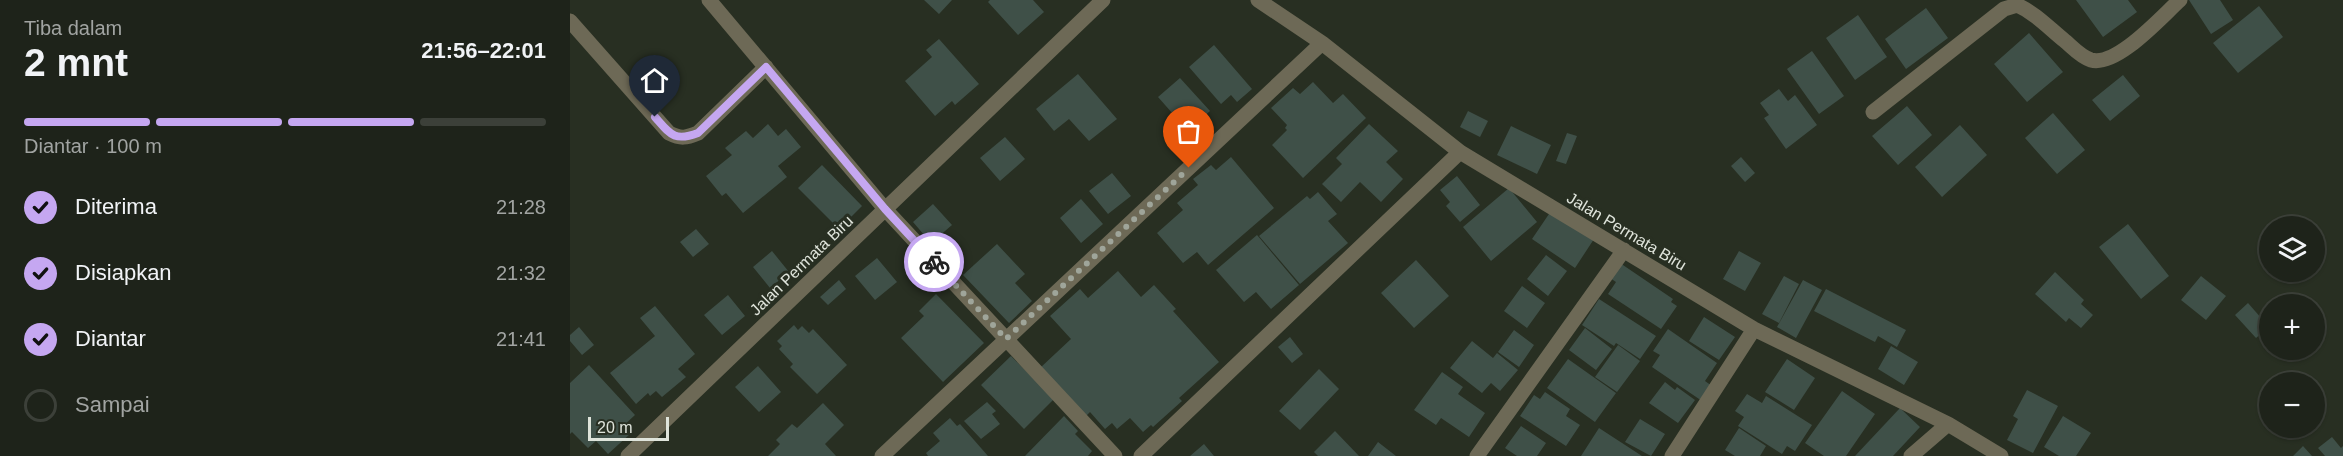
<!DOCTYPE html>
<html lang="id">
<head>
<meta charset="utf-8">
<style>
	:root { --surface:#1e231a; --page:#2b2f27; --text:#f1f3f6; --muted:#a1a4a2; --line:#3c4039; --accent:#c5a7f1 }
	body { margin:0; font-family:Helvetica,sans-serif; background:var(--page); color:var(--text); height:100vh; display:flex; flex-direction:column; font-size:22px; white-space:nowrap }
	* { box-sizing:border-box; margin:0 }
	p { font-size:20px; color:var(--muted) }
	.icon { flex:none; width:33px; height:33px; fill:none; stroke:currentColor; stroke-width:2; stroke-linecap:round; stroke-linejoin:round }
	.map { position:relative; flex:1; overflow:hidden }
	.panel { display:flex; flex-direction:column; background:var(--surface); width:570px }
	.panel>* { flex:none }
	.controls { position:absolute; left:1689px; top:216px; display:grid; gap:12px }
	.controls a { display:grid; place-items:center; width:66px; height:66px; border-radius:50%; background:var(--surface); box-shadow:0 2px 4px #0004,0 0 0 2px var(--line); font-size:30px }
	.scale { position:absolute; left:18px; bottom:15px; width:81px; box-sizing:border-box; padding-left:6px; border:3px solid #dfe4db; border-top:0; font-size:16px; line-height:21px; white-space:nowrap; color:#dfe4db; -webkit-text-stroke:4px #282f22; paint-order:stroke }
	.pin { position:absolute; display:grid; place-items:center; width:51px; height:51px; color:#fff; margin:-62px -26px; border-radius:50% 50% 50% 0; rotate:-45deg; box-shadow:0 0 6px #0007 }
	.pin .icon { rotate:45deg }
	.courier { position:absolute; display:grid; place-items:center; width:60px; height:60px; margin:-30px; border:4px solid #c5a7f1; border-radius:50%; background:#fff; color:#222; box-shadow:0 2px 8px #0007 }
	.overview em { font-style:normal; font-weight:700 }
	.overview div { display:flex; flex-direction:column-reverse }
	.overview { display:flex; align-items:center; justify-content:space-between; height:102px; padding:0 24px }
	h1 { font-size:39px; font-weight:700; line-height:45px }
	.bar { display:grid; grid-template-columns:repeat(4,1fr); gap:9px 6px; align-content:center; height:72px; padding:0 24px }
	.bar i { height:8px; border-radius:4px; background:var(--line) }
	.bar .selected { background:var(--accent) }
	.bar p { grid-column:span 4 }
	ol { padding:0 24px; list-style:none }
	li { display:flex; align-items:center; gap:18px; height:66px }
	li p { margin-inline-start:auto }
	li .icon { padding:6px; border-radius:50%; background:var(--accent); color:#111; stroke-width:4 }
	li:last-child { color:var(--muted) }
	li i { width:33px; height:33px; border:3px solid var(--line); border-radius:50% }
	main { display:flex; flex:1; min-height:0 }
	.map>svg:first-child { display:block }
	.building { fill:#3f5048 }
	.lines { fill:none; stroke-linecap:round; stroke-linejoin:round }
	.minor { stroke:#6d6956; stroke-width:15 }
	.done { stroke:#9fa59a; stroke-width:6; stroke-dasharray:0 10.8 }
	.route { stroke:#c5a7f1; stroke-width:8 }
	.labels { text-anchor:middle; stroke-width:6; stroke-linejoin:round; paint-order:stroke }
	.street-label { font-size:16px; fill:#dfe4db; stroke:#282f22 }
</style>
</head>
<body>
<main>
<section class="panel">
<div class="overview"><div><h1>2 mnt</h1><p>Tiba dalam</p></div><em>21:56–22:01</em></div>
<div class="bar"><i class="selected"></i><i class="selected"></i><i class="selected"></i><i></i><p>Diantar · 100 m</p></div>
<ol>
<li><svg class="icon" aria-label="check" viewBox="0 0 24 24"><path d="M5 12l5 5 9-10"/></svg>Diterima<p>21:28</p></li>
<li><svg class="icon" aria-label="check" viewBox="0 0 24 24"><path d="M5 12l5 5 9-10"/></svg>Disiapkan<p>21:32</p></li>
<li><svg class="icon" aria-label="check" viewBox="0 0 24 24"><path d="M5 12l5 5 9-10"/></svg>Diantar<p>21:41</p></li>
<li><i></i>Sampai</li>
</ol>
</section>
<div class="map">
<svg width="1773" height="456" viewBox="0 0 1773 456">
	<rect width="100%" height="100%" fill="#282f22"/>
	<path class="building" d="M354 0H382L369 14Z
		M420 0H463L474 12 448 35 418 2Z
		M1506 0H1558L1567 12 1533 37Z
		M1619 0H1650L1663 20 1641 34Z
		M1689 6 1713 37 1668 73 1643 43Z
		M1356 8 1378 38 1336 69 1315 39Z
		M1288 15 1317 57 1285 80 1256 38Z
		M1459 33 1493 72 1457 102 1424 64Z
		M369 39 409 84 385 105 382 101 365 116 335 81 362 57 356 50Z
		M644 45 682 89 667 102 661 95 651 104 619 67Z
		M1242 51 1274 96 1249 114 1217 69Z
		M508 74 547 119 519 141 499 119 484 131 466 109Z
		M1553 75 1570 96 1540 121 1522 100Z
		M610 78 640 111 618 131 588 97Z
		M743 82 763 103 773 94 796 118 733 178 702 145 717 130 715 128 717 125 701 108 723 88 730 94Z
		M1209 89 1218 101 1225 95 1247 125 1216 149 1194 118 1199 115 1190 103Z
		M1337 106 1362 135 1328 165 1302 136Z
		M898 111 918 121 910 137 890 127Z
		M1483 113 1515 150 1487 174 1455 138Z
		M198 124 208 136 216 129 231 147 208 166 217 177 173 213 156 193 152 196 136 176 162 155 155 148 176 131 183 138Z
		M799 124 828 151 816 162 833 179 811 202 790 182 771 202 752 184 772 164 766 158Z
		M1390 125 1417 155 1372 197 1345 167Z
		M941 126 981 145 967 174 927 155Z
		M997 133 1007 136 996 164 986 161Z
		M435 137 455 159 430 181 410 158Z
		M661 157 704 208 638 265 627 252 613 263 587 233 613 210 607 203 628 185 623 179 641 165 646 170Z
		M1171 157 1185 173 1175 182 1161 166Z
		M252 165 292 206 269 229 228 188Z
		M542 173 561 196 538 214 519 191Z
		M887 176 910 205 890 222 876 206 880 202 870 190Z
		M939 188 967 222 921 261 893 227Z
		M748 192 767 214 758 221 778 243 730 284 689 236 737 196 740 199Z
		M511 199 533 224 511 243 490 218Z
		M363 204 382 225 361 243 343 222Z
		M981 211 1024 239 1005 268 962 239Z
		M1558 224 1599 276 1571 299 1529 247Z
		M126 229 139 244 123 257 110 242Z
		M687 235 729 285 701 309 686 292 674 302 646 270Z
		M427 244 455 274 445 283 462 301 439 323 393 275Z
		M202 251 219 272 200 288 183 267Z
		M1169 251 1191 263 1175 291 1153 279Z
		M976 255 997 271 978 296 957 279Z
		M307 258 327 282 305 300 285 276Z
		M846 260 879 296 844 328 811 293Z
		M1050 263 1103 299 1101 302 1107 306 1091 329 1038 294 1046 282 1040 278Z
		M548 271 571 297 584 285 606 309 603 311 649 362 609 398 612 401 583 427 581 425 573 432 560 418 547 429 542 423 535 429 520 412 515 417 470 368 501 339 480 316 510 289 518 298Z
		M1485 272 1514 300 1511 304 1523 315 1511 328 1499 318 1496 322 1465 294Z
		M1214 276 1229 284 1209 323 1192 314Z
		M1631 276 1656 296 1636 320 1611 300Z
		M269 280 276 289 258 305 250 297Z
		M1233 280 1252 290 1226 338 1207 327Z
		M952 286 975 303 957 328 934 311Z
		M1256 289 1336 330 1327 347 1308 336 1305 342 1244 311Z
		M366 294 414 343 373 382 331 338 354 316 349 311Z
		M158 295 175 316 152 335 134 315Z
		M1029 299 1086 336 1070 359 1046 343 1044 346 1012 325Z
		M1678 303 1699 327 1686 338 1665 315Z
		M85 306 125 354 108 369 116 377 92 397 86 391 80 396 78 393 66 404 40 373 85 336 70 318Z
		M1134 317 1165 337 1149 360 1119 341Z
		M224 325 228 330 232 326 239 333 243 329 277 365 247 394 220 367 223 364 209 349 212 346 207 341Z
		M9 327 24 345 12 355 0 341V335Z
		M1015 328 1042 349 1026 370 999 350Z
		M1098 329 1147 363 1135 381 1142 386 1132 401 1082 367 1090 355 1083 351Z
		M944 330 964 345 949 367 928 352Z
		M720 337 733 354 722 363 708 347Z
		M902 341 923 358 927 353 948 370 930 391 921 383 912 393 880 368Z
		M1048 345 1070 361 1047 392 1025 377Z
		M1321 346 1348 362 1334 385 1308 369Z
		M441 356 484 399 454 429 411 385Z
		M998 359 1046 393 1025 422 977 388Z
		M1217 359 1245 378 1224 410 1195 392Z
		M19 365 65 415 52 427 60 434 38 454 26 441 18 448 2 432 0 434V383Z
		M188 366 211 392 189 412 165 387Z
		M749 369 769 389 730 430 709 411Z
		M872 372 893 387 888 394 915 413 899 437 871 418 866 425 844 410Z
		M1095 382 1105 390 1107 387 1125 400 1108 423 1079 403Z
		M1457 390 1488 406 1463 453 1437 440 1448 419 1443 416Z
		M1272 391 1305 414 1276 456H1254L1235 443Z
		M975 392 1000 409 996 416 1010 425 996 446 950 416 964 395 970 399Z
		M1177 394 1192 403 1196 396 1242 425 1225 451 1217 446 1212 454 1168 426 1174 417 1165 411Z
		M417 402 426 411 422 414 430 424 411 439 394 421Z
		M253 403 274 425 255 444 266 456H198L210 444 206 440 222 424 227 428Z
		M1330 408 1350 427 1323 456H1285Z
		M494 416 508 431 505 434 522 451 518 456H455Z
		M1493 416 1521 433 1506 456H1489L1474 447Z
		M380 418 387 426 390 424 418 456H358L356 453 370 441 363 433Z
		M1070 419 1095 434 1081 456 1055 442Z
		M951 426 976 443 967 456H947L935 448Z
		M1029 428 1072 456H1011Z
		M1169 428 1196 446 1190 456H1165L1155 450Z
		M765 431 789 456H748L744 452Z
		M1762 437 1771 448 1773 446V456H1755L1748 448Z
		M808 442 826 456H798Z
		M634 444 644 456H620Z
		M1733 446 1742 456H1723Z"/>
	<g class="lines">
		<path class="minor" d="M139 0 315 209 545 456
			M688 0 752 43 890 152 1184 329 1378 424 1431 456
			M0 21 99 133C111 139 116 138 128 133L196 67
			M1303 112 1434 9 1447 5C1465 13 1479 28 1495 41 1502 47 1511 57 1521 60 1547 67 1591 17 1610 0
			M58 456 533 0
			M312 456 752 43
			M571 456 890 152
			M907 456 1054 250
			M1102 456 1184 329
			M1341 456 1378 424"/>
	</g>
	<g class="lines">
		<path class="done" d="M364 262 436 339 619 168"/>
		<path class="route" d="M85 117C100 134 104 142 128 133L196 67 315 209 364 262"/>
	</g>
	<g class="labels">
		<g class="street-label">
			<text transform="translate(1057 231) rotate(31)" y="6">Jalan Permata Biru</text>
			<text transform="translate(231 265) rotate(-44)" y="6">Jalan Permata Biru</text>
		</g>
	</g>
</svg>
<div class="controls">
<a><svg class="icon" aria-label="layers" viewBox="0 0 24 24"><path d="M12 4l9 5-9 5-9-5zM3 14l9 5 9-5"/></svg></a>
<a>+</a>
<a>−</a>
</div>
<div class="scale">20 m</div>
<div class="pin" style="left:619px;top:168px;background:#ea580c"><svg class="icon" aria-label="bag" viewBox="0 0 24 24"><path d="M5 8h14l-1 12H6zM9 8a3 3 0 0 1 6 0"/></svg></div>
<div class="pin" style="left:85px;top:117px;background:#1f2937"><svg class="icon" aria-label="home" viewBox="0 0 24 24"><path d="M3 11l9-7 9 7M6 9v11h12V9"/></svg></div>
<div class="courier" style="left:364px;top:262px"><svg class="icon" aria-label="bike" viewBox="0 0 24 24"><circle cx="6" cy="16" r="4"/><circle cx="18" cy="16" r="4"/><path d="M6 16l4-8h5l3 8M10 8l3 8H6M13 5h3"/></svg></div>
</div>
</main>
</body>
</html>
